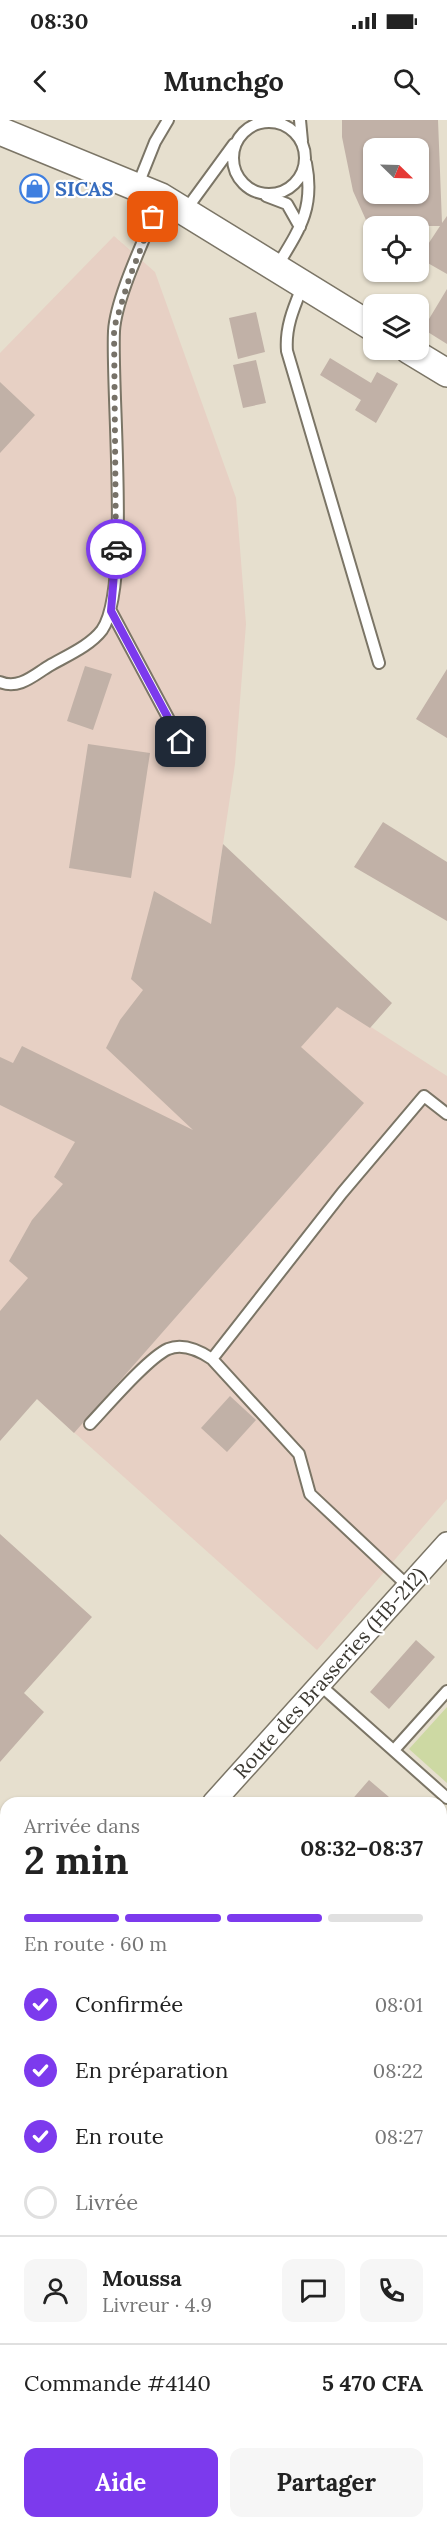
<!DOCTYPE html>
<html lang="fr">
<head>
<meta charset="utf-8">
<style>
	:root { --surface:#fff; --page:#f6f6f6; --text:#222; --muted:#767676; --line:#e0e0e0; --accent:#7c3aed }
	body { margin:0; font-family:Lora,serif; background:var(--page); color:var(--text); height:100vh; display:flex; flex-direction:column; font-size:22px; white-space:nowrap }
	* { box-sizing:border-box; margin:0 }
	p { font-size:20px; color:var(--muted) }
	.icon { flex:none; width:33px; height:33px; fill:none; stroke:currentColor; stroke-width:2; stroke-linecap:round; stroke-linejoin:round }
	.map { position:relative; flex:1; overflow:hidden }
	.panel { position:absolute; left:0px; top:1677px; width:447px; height:732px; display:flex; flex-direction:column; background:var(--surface); border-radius:18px 18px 0 0; box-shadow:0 2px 4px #0004 }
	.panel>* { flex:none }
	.needle { width:39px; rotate:113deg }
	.controls { position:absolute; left:363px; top:18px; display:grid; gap:12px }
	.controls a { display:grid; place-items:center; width:66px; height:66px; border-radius:12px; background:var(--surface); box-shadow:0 2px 4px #0004; font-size:30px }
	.pin { position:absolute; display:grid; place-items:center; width:51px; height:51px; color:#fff; margin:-26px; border-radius:12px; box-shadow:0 3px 9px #0006 }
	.courier { position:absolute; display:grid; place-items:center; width:60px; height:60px; margin:-30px; border:4px solid #7c3aed; border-radius:50%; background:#fff; color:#222; box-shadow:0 2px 8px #0007 }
	.headline em { font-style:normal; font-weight:700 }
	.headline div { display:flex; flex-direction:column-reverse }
	.headline { display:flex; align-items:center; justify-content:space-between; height:102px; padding:0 24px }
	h1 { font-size:39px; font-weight:700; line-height:45px }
	.bar { display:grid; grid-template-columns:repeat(4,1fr); gap:9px 6px; align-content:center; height:72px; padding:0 24px }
	.bar i { height:8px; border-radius:4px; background:var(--line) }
	.bar .active { background:var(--accent) }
	.bar p { grid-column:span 4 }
	.line { display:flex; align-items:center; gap:15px; padding:0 24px; border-top:2px solid var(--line) }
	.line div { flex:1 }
	.round { display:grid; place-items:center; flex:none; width:63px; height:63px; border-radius:12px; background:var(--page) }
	ol { padding:0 24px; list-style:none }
	li { display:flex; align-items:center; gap:18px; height:66px }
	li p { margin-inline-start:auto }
	li .icon { padding:6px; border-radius:50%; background:var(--accent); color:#fff; stroke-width:4 }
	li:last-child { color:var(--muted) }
	li i { width:33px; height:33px; border:3px solid var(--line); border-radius:50% }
	.button { display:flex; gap:12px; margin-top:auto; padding:12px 24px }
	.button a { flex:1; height:69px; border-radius:12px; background:var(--accent); color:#fff; font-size:24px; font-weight:700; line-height:69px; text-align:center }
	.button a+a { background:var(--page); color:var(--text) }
	.status { display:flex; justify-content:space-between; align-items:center; height:42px; padding:0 30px; background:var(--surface); direction:ltr }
	.status svg { height:16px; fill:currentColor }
	header { display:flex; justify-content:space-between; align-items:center; height:78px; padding:0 24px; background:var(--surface); font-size:27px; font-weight:700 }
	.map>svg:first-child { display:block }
	.industrial { fill:#e7d0c4 }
	.green { fill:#cdd9a3 }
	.building { fill:#c1b1a7; fill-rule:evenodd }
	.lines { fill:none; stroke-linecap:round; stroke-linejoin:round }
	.service-casing { stroke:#7b7566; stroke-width:14 }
	.minor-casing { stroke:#7b7566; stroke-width:24 }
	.tertiary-casing { stroke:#7b7566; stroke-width:30 }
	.service { stroke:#fff; stroke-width:10 }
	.minor { stroke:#fff; stroke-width:21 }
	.tertiary { stroke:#fff; stroke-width:27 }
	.done { stroke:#777268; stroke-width:6; stroke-dasharray:0 10.8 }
	.route { stroke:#7c3aed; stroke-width:8 }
	.labels { text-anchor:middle; stroke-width:4.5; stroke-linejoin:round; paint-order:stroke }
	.shop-label { font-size:20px; font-weight:bold; fill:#366cbe; stroke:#fff; text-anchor:start }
	.street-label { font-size:20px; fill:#3b3831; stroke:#fff }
</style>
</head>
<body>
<div class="status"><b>08:30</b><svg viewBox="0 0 49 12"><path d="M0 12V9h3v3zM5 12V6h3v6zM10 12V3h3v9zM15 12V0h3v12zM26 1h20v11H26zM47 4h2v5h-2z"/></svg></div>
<header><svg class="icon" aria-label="back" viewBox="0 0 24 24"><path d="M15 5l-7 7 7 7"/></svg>Munchgo<svg class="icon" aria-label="search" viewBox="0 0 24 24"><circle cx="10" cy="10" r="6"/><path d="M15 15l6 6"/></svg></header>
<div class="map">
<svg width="447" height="2409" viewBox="0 0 447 2409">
	<rect width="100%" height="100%" fill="#e6dfce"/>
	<path class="industrial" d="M114 116 155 152 236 378 246 504 235 644 211 804 447 956V1379L317 1530 0 1246V233Z
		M0 2287 6 2297V2403H70L74 2409H0Z"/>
	<path class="green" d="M447 1587V1663L409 1629Z
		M447 2168V2262L443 2267 441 2175Z"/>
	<path class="building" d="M342 0H438L442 103 447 96V154L419 138 440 106H374V118L353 71 342 17ZM374 28H418V74H374Z
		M447 169V224L423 209Z
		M256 192 265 232 238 239 229 198Z
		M330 238 371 263 377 252 398 264 376 303 355 290 361 280 320 255Z
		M256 240 266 283 243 288 233 245Z
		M0 262 35 295 0 333Z
		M85 546 112 554 93 610 67 601Z
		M447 549V618L416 599Z
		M88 624 150 633 131 758 69 748Z
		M383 702 447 742V801L354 747Z
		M223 724 392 883 370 908 337 887 301 927 364 983 74 1313 37 1279 0 1321V1191L28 1158 9 1141 32 1100 63 1064 54 1057 75 1022 0 985V937L13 943 22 926 193 1010 106 928 120 900 143 870 131 859 154 771 211 804Z
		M230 1276 256 1300 227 1332 201 1308Z
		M0 1414 92 1497 24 1573 44 1592 0 1642Z
		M416 1520 435 1537 389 1589 370 1572Z
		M369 1660 396 1683H349Z"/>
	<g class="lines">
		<defs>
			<path id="service" d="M300 0 302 21
				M233 38a36 36 0 1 1 72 0a36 36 0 1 1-72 0Z
				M137 67 155 22 168 0
				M266 76 287 84 300 107
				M185 91 234 24
				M276 148C299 110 315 89 306 43
				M303 165C294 187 285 207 287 231L379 543
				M111 491 181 622
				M0 562C19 570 34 555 49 546 66 536 90 526 102 510 131 469 111 272 114 211 116 176 148 112 161 78
				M212 1239 342 1073 424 976 447 994
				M90 1304C107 1286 148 1238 168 1229 183 1223 200 1231 212 1239L299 1334 310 1374 408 1466
				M320 1565 447 1678
				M394 1630 447 1571
				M0 1847 6 1852
				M0 2164 6 2160
				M441 2353 447 2360
				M0 2379 6 2376"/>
			<path id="minor" d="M213 1683 447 1423
				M0 1920 6 1913
				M441 2333 447 2330
				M218 2409 232 2403"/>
			<path id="tertiary" d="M0 11 161 77 374 208
				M409 230 447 253
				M0 2186 6 2196
				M140 2403 144 2409"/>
		</defs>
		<use href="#service" class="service-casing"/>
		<use href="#minor" class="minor-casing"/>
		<use href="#tertiary" class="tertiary-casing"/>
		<use href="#service" class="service"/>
		<use href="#minor" class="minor"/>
		<use href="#tertiary" class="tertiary"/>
	</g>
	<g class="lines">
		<path class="done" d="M116 429 114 208 129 159 153 97"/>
		<path class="route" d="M116 429 111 491 181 622"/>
	</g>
	<defs>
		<symbol id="shop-ring" viewBox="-11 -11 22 22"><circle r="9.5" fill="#fff" stroke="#3f7fe0" stroke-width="1.5"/><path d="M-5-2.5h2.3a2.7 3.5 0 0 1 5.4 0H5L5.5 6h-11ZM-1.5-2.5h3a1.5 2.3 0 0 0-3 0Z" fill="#3f7fe0"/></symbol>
	</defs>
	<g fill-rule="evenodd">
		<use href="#shop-ring" x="18" y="52" width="33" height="33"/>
	</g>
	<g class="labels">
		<g class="shop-label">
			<text x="55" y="76">SICAS</text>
		</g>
		<g class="street-label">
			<text transform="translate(330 1553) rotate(-48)" y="7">Route des Brasseries (HB-212)</text>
		</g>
	</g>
</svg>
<div class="controls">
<a><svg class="needle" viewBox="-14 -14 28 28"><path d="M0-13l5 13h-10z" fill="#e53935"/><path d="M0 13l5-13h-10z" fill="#767676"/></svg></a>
<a><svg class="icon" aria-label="locate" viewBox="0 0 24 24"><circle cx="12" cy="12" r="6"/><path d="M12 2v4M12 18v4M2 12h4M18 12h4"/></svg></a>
<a><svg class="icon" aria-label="layers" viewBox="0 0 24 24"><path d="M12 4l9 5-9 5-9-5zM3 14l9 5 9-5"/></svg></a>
</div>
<div class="pin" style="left:153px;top:97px;background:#ea580c"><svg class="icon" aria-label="bag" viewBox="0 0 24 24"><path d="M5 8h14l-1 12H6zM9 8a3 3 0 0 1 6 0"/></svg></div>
<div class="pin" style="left:181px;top:622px;background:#1f2937"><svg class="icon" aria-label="home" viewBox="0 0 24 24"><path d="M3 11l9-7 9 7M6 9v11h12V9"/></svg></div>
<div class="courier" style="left:116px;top:429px"><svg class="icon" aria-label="car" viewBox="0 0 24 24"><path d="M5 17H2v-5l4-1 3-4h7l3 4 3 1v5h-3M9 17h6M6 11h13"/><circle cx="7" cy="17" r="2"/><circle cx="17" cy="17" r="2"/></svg></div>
<section class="panel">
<div class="headline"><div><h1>2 min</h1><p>Arrivée dans</p></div><em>08:32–08:37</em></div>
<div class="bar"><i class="active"></i><i class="active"></i><i class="active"></i><i></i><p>En route · 60 m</p></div>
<ol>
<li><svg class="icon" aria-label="check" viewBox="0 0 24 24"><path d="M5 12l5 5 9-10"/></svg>Confirmée<p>08:01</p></li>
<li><svg class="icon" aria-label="check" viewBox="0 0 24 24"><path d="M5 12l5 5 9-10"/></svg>En préparation<p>08:22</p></li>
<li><svg class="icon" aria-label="check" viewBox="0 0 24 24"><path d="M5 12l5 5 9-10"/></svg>En route<p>08:27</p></li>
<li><i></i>Livrée</li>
</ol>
<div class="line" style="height:108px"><a class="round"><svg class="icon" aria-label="person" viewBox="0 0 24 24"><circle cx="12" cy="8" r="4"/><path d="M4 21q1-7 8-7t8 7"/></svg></a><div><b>Moussa</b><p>Livreur · 4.9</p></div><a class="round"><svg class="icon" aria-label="chat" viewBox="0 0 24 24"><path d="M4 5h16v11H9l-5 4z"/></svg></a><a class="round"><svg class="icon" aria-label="phone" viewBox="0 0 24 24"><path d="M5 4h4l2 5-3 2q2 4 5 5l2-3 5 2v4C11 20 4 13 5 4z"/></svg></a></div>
<div class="line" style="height:78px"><div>Commande #4140</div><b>5 470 CFA</b></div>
<div class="button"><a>Aide</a><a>Partager</a></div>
</section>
</div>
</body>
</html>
